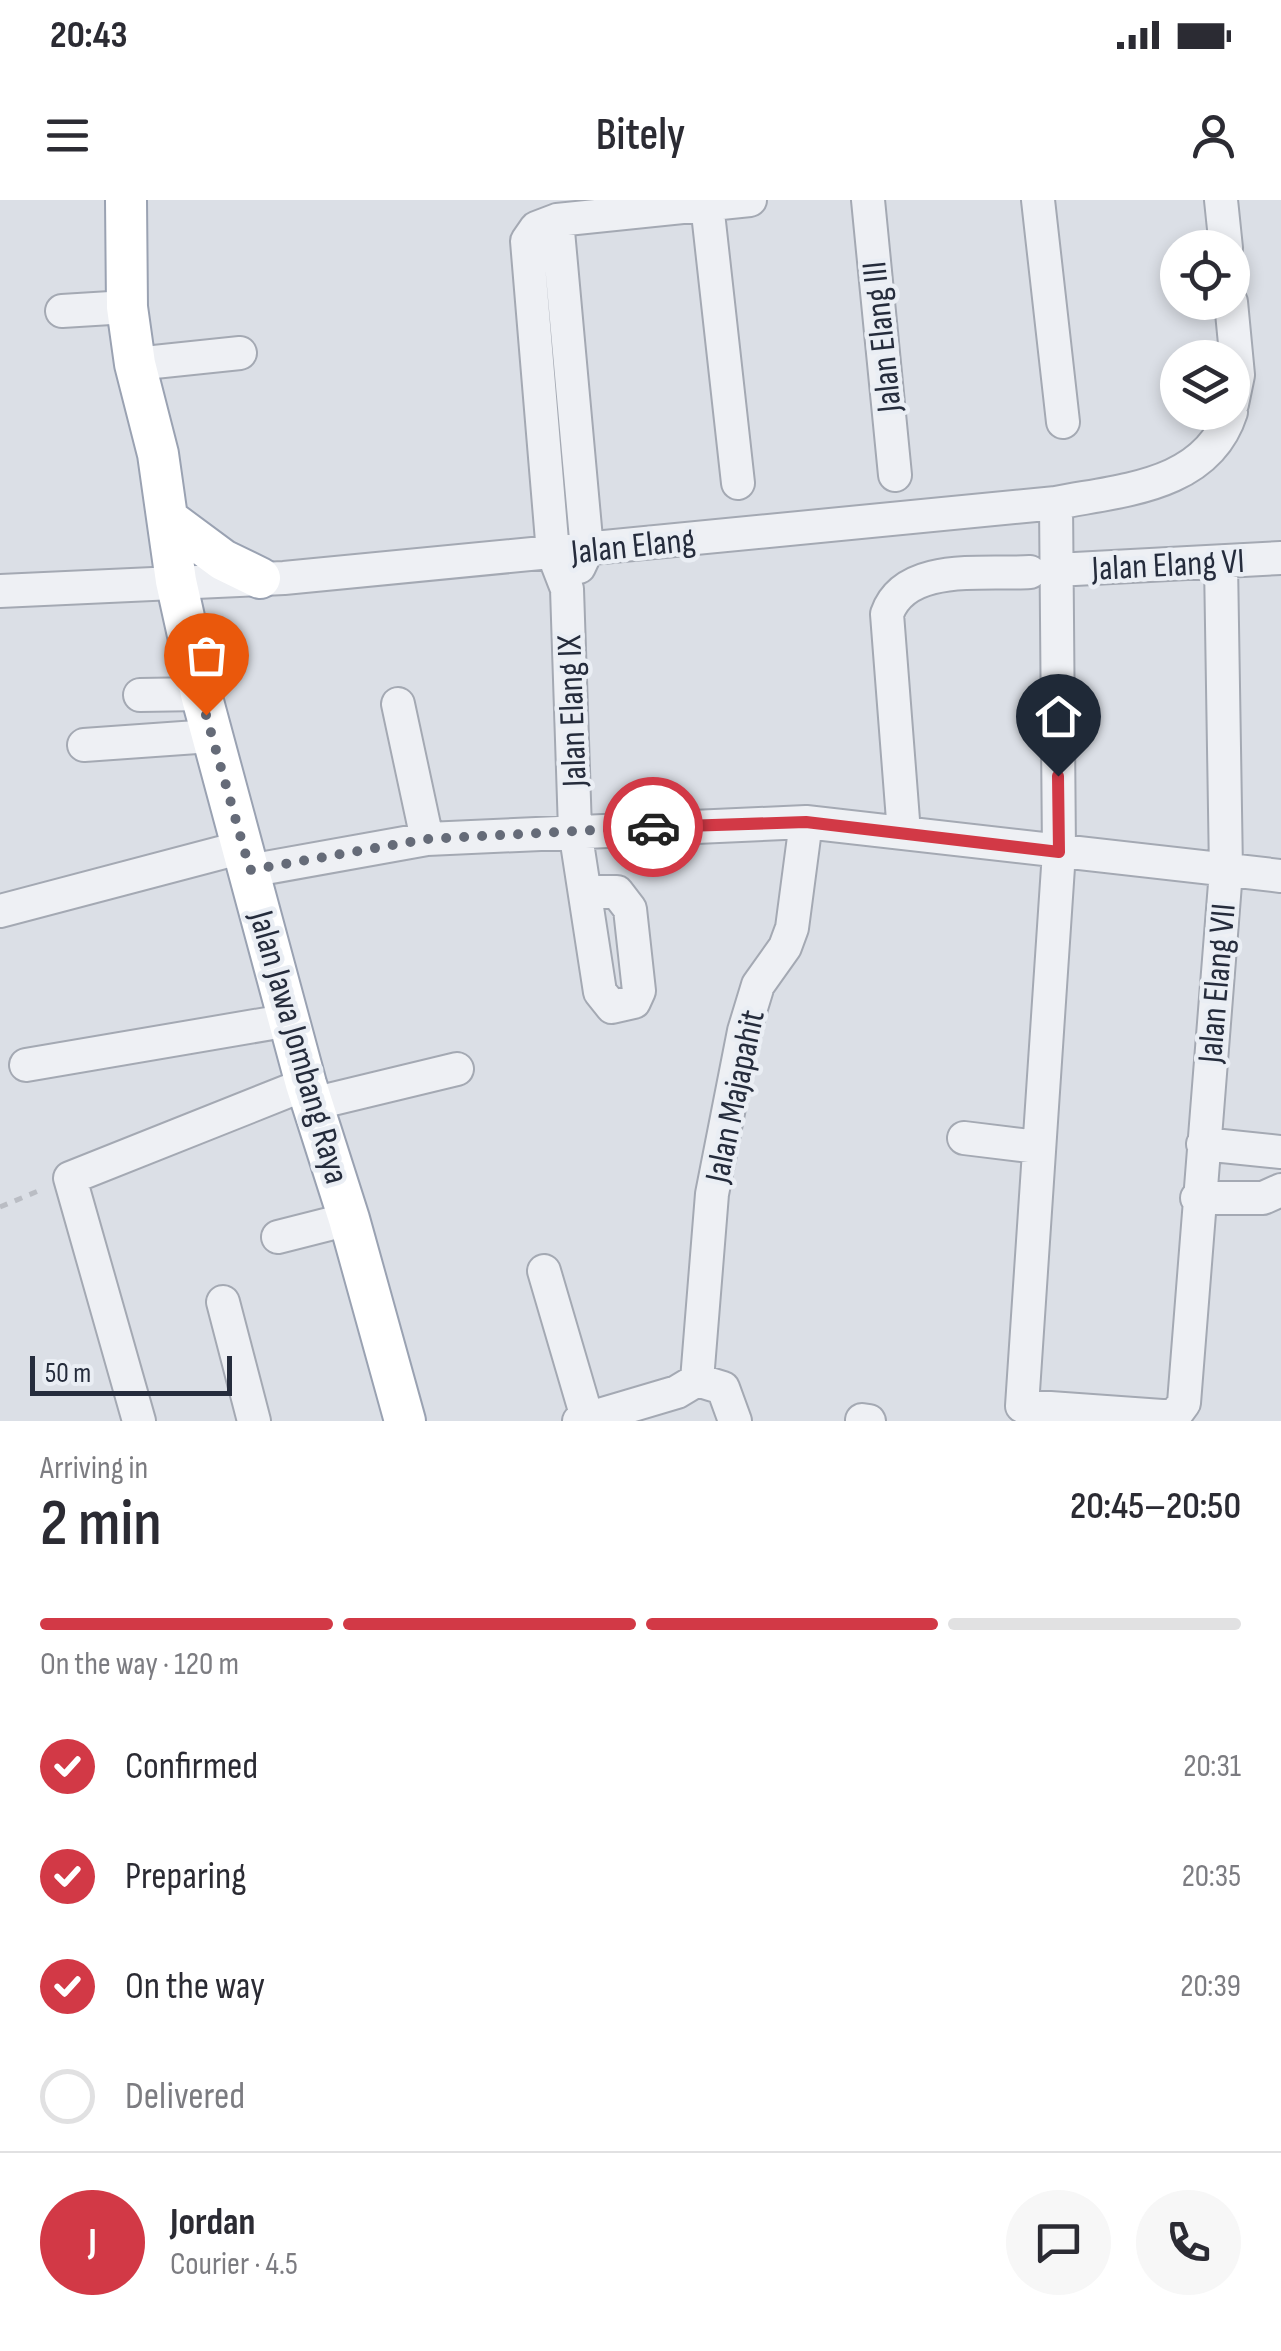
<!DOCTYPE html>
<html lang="en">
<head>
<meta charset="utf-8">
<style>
	:root { --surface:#fff; --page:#f7f7f7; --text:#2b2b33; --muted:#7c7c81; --line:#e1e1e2; --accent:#d23946 }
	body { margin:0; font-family:"Sofia Sans Condensed",sans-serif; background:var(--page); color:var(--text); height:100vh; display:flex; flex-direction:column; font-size:38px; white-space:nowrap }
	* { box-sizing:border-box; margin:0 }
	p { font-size:32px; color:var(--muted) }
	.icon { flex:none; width:55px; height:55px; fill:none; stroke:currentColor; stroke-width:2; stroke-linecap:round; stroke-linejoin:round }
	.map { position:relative; height:1221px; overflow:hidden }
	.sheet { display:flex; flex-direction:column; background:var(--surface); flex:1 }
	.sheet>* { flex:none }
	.controls { position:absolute; left:1160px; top:30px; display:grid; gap:20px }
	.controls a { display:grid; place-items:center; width:90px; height:90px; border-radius:50%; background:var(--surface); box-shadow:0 5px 15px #0003; font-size:50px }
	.scale { position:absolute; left:30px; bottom:25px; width:202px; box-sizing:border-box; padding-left:10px; border:5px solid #252c3c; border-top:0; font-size:28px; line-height:35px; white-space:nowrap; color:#252c3c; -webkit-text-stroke:8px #eaeef4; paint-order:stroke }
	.pin { position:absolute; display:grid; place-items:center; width:85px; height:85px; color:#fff; margin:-102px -42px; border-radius:50% 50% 50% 0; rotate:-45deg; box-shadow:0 0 10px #0007 }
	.pin .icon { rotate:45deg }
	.courier { position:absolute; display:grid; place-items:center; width:100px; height:100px; margin:-50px; border:8px solid #d23946; border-radius:50%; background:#fff; color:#222; box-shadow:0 2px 12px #0007 }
	.head em { font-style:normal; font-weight:600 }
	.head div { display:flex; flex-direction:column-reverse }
	.head { display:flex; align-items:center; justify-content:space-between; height:170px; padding:0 40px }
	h1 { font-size:65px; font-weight:600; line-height:75px }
	.bar { display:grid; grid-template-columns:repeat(4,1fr); gap:15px 10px; align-content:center; height:120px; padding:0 40px }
	.bar i { height:12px; border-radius:8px; background:var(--line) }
	.bar .selected { background:var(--accent) }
	.bar p { grid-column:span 4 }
	.line { display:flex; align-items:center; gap:25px; padding:0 40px; border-top:2px solid var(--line) }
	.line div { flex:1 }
	.round { display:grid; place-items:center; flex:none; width:105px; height:105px; border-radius:52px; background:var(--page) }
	ol { padding:0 40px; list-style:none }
	li { display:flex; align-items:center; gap:30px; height:110px }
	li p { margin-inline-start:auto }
	li .icon { padding:10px; border-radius:50%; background:var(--accent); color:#fff; stroke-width:4 }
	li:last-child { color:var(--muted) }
	li i { width:55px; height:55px; border:5px solid var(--line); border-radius:50% }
	.status { display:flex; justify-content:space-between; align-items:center; height:70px; padding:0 50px; background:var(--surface); direction:ltr }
	.status svg { height:28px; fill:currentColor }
	header { display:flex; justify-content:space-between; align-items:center; height:130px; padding:0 40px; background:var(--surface); font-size:45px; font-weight:600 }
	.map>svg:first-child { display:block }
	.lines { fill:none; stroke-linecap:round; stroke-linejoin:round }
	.minor-casing { stroke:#a4a9b3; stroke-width:36 }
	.major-casing { stroke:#9aa2b2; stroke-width:44 }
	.path { stroke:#babdc4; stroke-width:5; stroke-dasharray:8 8; stroke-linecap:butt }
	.minor { stroke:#eef0f4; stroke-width:32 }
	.major { stroke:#fff; stroke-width:40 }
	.done { stroke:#656b78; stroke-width:10; stroke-dasharray:0 18 }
	.route { stroke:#d23946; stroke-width:12 }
	.labels { text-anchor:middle; stroke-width:9; stroke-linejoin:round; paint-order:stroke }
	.street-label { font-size:35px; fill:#252c3c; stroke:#eaeef4 }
</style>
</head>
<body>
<div class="status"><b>20:43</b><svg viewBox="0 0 49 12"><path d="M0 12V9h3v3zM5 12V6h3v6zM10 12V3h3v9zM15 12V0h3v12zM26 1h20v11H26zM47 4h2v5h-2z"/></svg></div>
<header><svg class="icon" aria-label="menu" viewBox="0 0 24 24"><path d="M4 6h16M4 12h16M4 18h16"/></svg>Bitely<svg class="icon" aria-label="person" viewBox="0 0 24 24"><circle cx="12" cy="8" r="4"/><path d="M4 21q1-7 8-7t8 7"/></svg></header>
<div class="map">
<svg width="1281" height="1221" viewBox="0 0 1281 1221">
	<rect width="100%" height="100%" fill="#dbdfe6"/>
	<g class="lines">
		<defs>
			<path id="minor" d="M868 0 895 275
				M1038 0 1063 222
				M1221 0 1226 48
				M707 4 738 283
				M557 20 587 350 579 367
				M1231 102 1238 175 1232 204
				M62 111 127 107
				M135 164 240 153
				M1056 303 1059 652 1022 1206 1162 1216 1176 1214 1184 1203 1226 671 1221 363
				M1056 370 1281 358
				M0 391 284 378 1056 303C1121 290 1207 287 1231 212
				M140 495 201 494
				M398 504 427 639
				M84 545 211 536
				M904 633 887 414C905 362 984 375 1030 372
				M249 671 427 639 806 622 1281 676
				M587 692H617L630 709 639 791 634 802 612 807 600 792 575 630 567 389 553 353 527 41 536 28 557 20 750 0
				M0 711 243 647
				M26 865 290 820
				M312 904 457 869
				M964 938 1038 947
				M1203 944 1281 952
				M1197 998H1263L1281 990
				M278 1037 349 1019
				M544 1071 588 1221
				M223 1102 254 1221
				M697 1180 712 994 744 831 758 785 785 747 792 728 806 622
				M862 1220 869 1221
				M139 1221 70 978 306 884
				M579 1221 677 1192 697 1180 723 1188 735 1221"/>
			<path id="major" d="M126 0 127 107 135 164 158 254 176 381 201 494 306 884 349 1019 405 1221
				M169 320 223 360 260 378"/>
		</defs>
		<use href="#minor" class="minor-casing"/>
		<use href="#major" class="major-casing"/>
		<path class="path" d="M0 1007 43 989"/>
		<use href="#minor" class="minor"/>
		<use href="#major" class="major"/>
	</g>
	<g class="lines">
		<path class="done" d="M206 515 250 670 427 639 653 627"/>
		<path class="route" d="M653 627 806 622 1059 652 1058 576"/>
	</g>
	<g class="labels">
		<g class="street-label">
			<text transform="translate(881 137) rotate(-96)" y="12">Jalan Elang III</text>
			<text transform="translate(633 345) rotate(-6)" y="12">Jalan Elang</text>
			<text transform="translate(1168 364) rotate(-3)" y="12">Jalan Elang VI</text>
			<text transform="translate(571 511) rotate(-92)" y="12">Jalan Elang IX</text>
			<text transform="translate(1216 783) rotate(-85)" y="12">Jalan Elang VII</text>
			<text transform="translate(300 847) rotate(74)" y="12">Jalan Jawa Jombang Raya</text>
			<text transform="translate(734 896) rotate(-78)" y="12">Jalan Majapahit</text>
		</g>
	</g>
</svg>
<div class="controls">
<a><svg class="icon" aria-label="locate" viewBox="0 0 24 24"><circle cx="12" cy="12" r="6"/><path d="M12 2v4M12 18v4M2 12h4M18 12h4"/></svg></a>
<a><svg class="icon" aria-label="layers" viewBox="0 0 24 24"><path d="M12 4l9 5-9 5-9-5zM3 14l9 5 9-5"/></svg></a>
</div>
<div class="scale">50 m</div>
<div class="pin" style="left:206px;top:515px;background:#ea580c"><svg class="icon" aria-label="bag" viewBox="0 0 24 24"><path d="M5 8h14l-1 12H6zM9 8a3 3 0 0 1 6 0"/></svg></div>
<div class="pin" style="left:1058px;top:576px;background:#1f2937"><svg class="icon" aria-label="home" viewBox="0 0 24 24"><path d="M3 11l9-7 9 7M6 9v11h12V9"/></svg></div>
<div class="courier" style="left:653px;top:627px"><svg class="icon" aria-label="car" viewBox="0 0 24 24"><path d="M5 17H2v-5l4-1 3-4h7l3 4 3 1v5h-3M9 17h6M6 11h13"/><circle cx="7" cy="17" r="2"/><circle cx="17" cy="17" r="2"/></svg></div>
</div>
<section class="sheet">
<div class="head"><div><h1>2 min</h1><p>Arriving in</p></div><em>20:45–20:50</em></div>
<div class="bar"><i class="selected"></i><i class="selected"></i><i class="selected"></i><i></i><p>On the way · 120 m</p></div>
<ol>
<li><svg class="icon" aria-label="check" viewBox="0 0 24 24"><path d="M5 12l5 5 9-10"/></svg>Confirmed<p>20:31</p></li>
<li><svg class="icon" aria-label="check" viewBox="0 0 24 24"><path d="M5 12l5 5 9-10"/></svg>Preparing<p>20:35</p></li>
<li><svg class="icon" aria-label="check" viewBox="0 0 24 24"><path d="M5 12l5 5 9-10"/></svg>On the way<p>20:39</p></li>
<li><i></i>Delivered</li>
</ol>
<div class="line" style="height:180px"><b class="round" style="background:var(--accent);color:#fff">J</b><div><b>Jordan</b><p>Courier · 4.5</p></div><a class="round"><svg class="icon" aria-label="chat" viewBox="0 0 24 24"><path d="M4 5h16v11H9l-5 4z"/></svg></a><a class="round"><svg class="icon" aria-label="phone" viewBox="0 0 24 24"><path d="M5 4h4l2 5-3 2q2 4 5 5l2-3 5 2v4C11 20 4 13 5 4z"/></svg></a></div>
</section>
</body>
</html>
